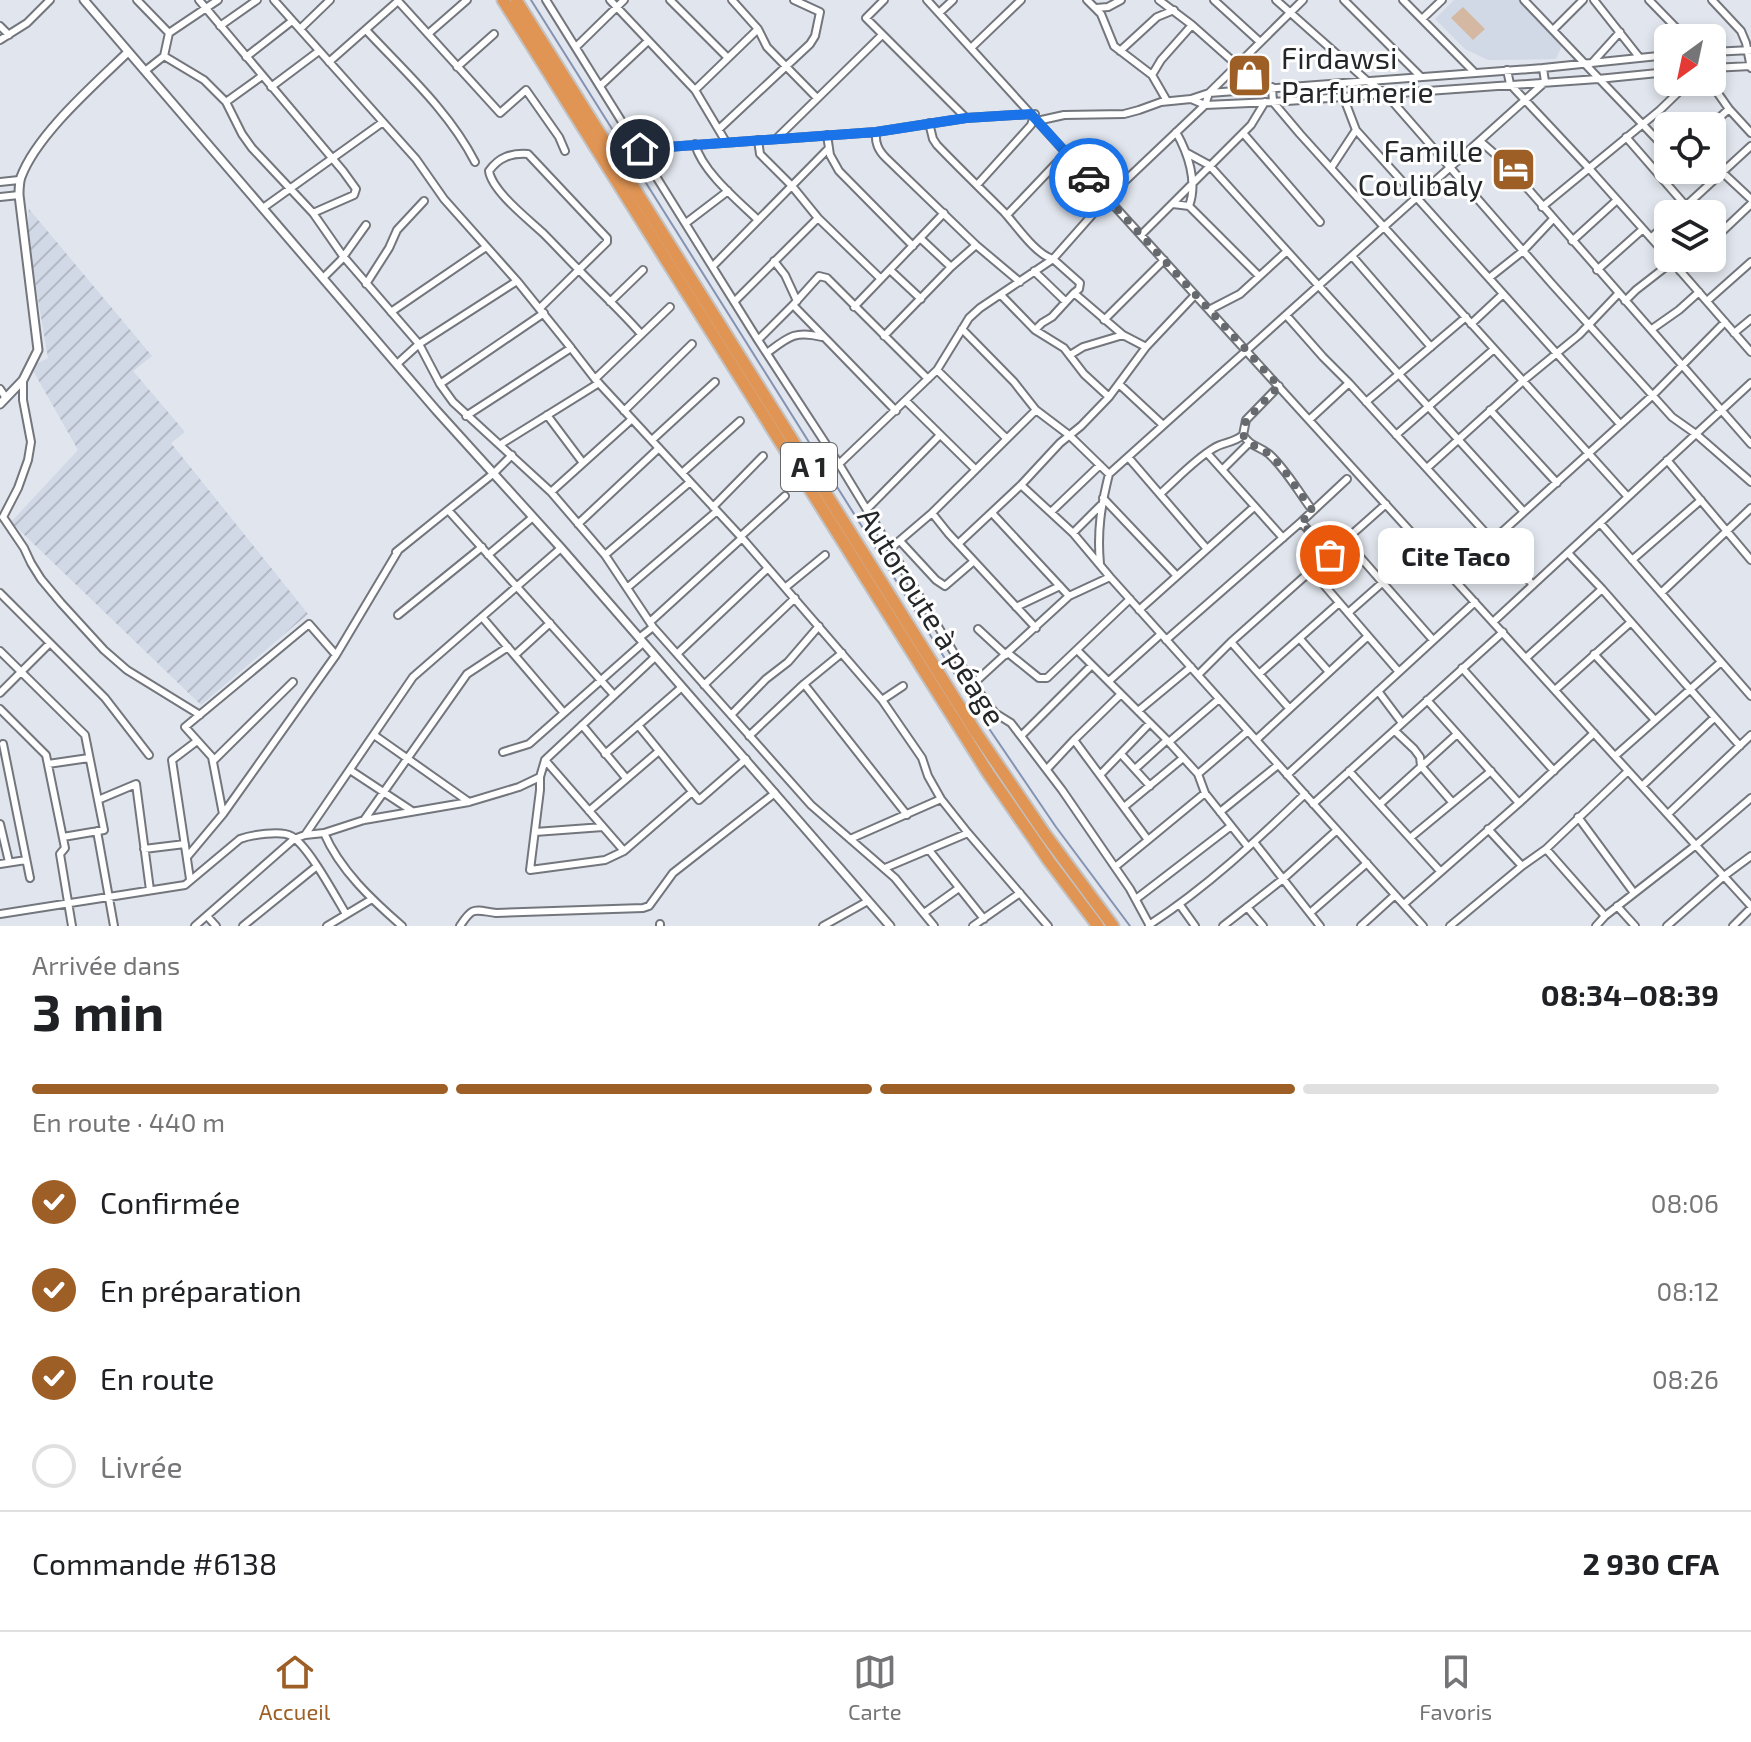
<!DOCTYPE html>
<html lang="fr">
<head>
<meta charset="utf-8">
<style>
	:root { --surface:#fff; --page:#f6f6f6; --text:#202124; --muted:#757577; --line:#e0e0e0; --accent:#9d5f25 }
	body { margin:0; font-family:"Exo 2",sans-serif; background:var(--page); color:var(--text); height:100vh; display:flex; flex-direction:column; font-size:30px; white-space:nowrap }
	* { box-sizing:border-box; margin:0 }
	p { font-size:26px; color:var(--muted) }
	.icon { flex:none; width:44px; height:44px; fill:none; stroke:currentColor; stroke-width:2; stroke-linecap:round; stroke-linejoin:round }
	.map { position:relative; height:926px; overflow:hidden }
	.drawer { display:flex; flex-direction:column; background:var(--surface); flex:1 }
	.drawer>* { flex:none }
	.needle { width:52px; rotate:213deg }
	.buttons { position:absolute; left:1654px; top:24px; display:grid; gap:16px }
	.buttons a { display:grid; place-items:center; width:72px; height:72px; border-radius:12px; background:var(--surface); box-shadow:0 4px 12px #0003; font-size:40px }
	.pin { position:absolute; display:grid; place-items:center; width:68px; height:68px; color:#fff; margin:-34px; border:4px solid #fff; border-radius:50%; box-shadow:0 2px 8px #0007 }
	.courier { position:absolute; display:grid; place-items:center; width:80px; height:80px; margin:-40px; border:6px solid #1a73e8; border-radius:50%; background:#fff; color:#222; box-shadow:0 2px 10px #0007 }
	.bubble { position:absolute; height:56px; border-radius:12px; background:var(--surface); box-shadow:0 4px 12px #0003; font-size:26px; font-weight:700; line-height:56px; text-align:center }
	.head em { font-style:normal; font-weight:700 }
	.head div { display:flex; flex-direction:column-reverse }
	.head { display:flex; align-items:center; justify-content:space-between; height:136px; padding:0 32px }
	h1 { font-size:52px; font-weight:700; line-height:60px }
	.bar { display:grid; grid-template-columns:repeat(4,1fr); gap:12px 8px; align-content:center; height:96px; padding:0 32px }
	.bar i { height:10px; border-radius:6px; background:var(--line) }
	.bar .active { background:var(--accent) }
	.bar p { grid-column:span 4 }
	.line { display:flex; align-items:center; gap:20px; padding:0 32px; border-top:2px solid var(--line) }
	.line div { flex:1 }
	ol { padding:0 32px; list-style:none }
	li { display:flex; align-items:center; gap:24px; height:88px }
	li p { margin-inline-start:auto }
	li .icon { padding:8px; border-radius:50%; background:var(--accent); color:#fff; stroke-width:4 }
	li:last-child { color:var(--muted) }
	li i { width:44px; height:44px; border:4px solid var(--line); border-radius:50% }
	.tabs { display:flex; justify-content:space-around; align-items:center; height:112px; border-top:2px solid var(--line); background:var(--surface); font-size:22px; color:var(--muted) }
	.tabs a { display:grid; justify-items:center; gap:4px }
	.tabs .active { color:var(--accent) }
	.map>svg:first-child { display:block }
	.built { fill:#d1d8e6 }
	.industrial { fill:url(#industrial-furrows) }
	.pitch { fill:#d4b8a2 }
	.lines { fill:none; stroke-linecap:round; stroke-linejoin:round }
	.stream { stroke:#8493b3; stroke-width:2 }
	.minor-casing { stroke:#73767c; stroke-width:10 }
	.tertiary-casing { stroke:#73767c; stroke-width:11 }
	.motorway-casing { stroke:#c2c2c3; stroke-width:15 }
	.minor { stroke:#fff; stroke-width:6 }
	.tertiary { stroke:#fff; stroke-width:7 }
	.motorway { stroke:#e19554; stroke-width:11 }
	.done { stroke:#66696d; stroke-width:8; stroke-dasharray:0 14.4 }
	.route { stroke:#1a73e8; stroke-width:10 }
	.labels { text-anchor:middle; stroke-width:6; stroke-linejoin:round; paint-order:stroke }
	.shield { fill:#fff; stroke:#666768; stroke-width:2 }
	.shield-label { font-size:28px; font-weight:bold; fill:#242628 }
	.poi-label { font-size:30px; fill:#242628; stroke:#fff; text-anchor:start }
	.street-label { font-size:30px; fill:#242628; stroke:#fff }
</style>
</head>
<body>
<div class="map">
<svg width="1751" height="926" viewBox="0 0 1751 926">
	<defs>
		<pattern id="industrial-furrows" width="10" height="10" patternUnits="userSpaceOnUse" patternTransform="scale(2)"><rect width="10" height="10" fill="#d1d8e6"/><path d="M-1 1l2-2M0 10L10 0M9 11l2-2" fill="none" stroke="#b3b9c5"/></pattern>
	</defs>
	<rect width="100%" height="100%" fill="#e1e5ed"/>
	<path class="built" d="M1454 0H1519L1562 45 1556 59 1488 60 1465 49 1435 19Z"/>
	<path class="industrial" d="M29 209 152 356 133 371 185 432 171 443 308 614 201 705 11 522 78 450 31 367 48 358 27 234Z"/>
	<path class="pitch" d="M1463 7 1485 29 1473 40 1451 18Z"/>
	<g class="lines">
		<path class="stream" d="M531 0 988 727 1056 827 1130 926"/>
		<defs>
			<path id="minor" d="M137 0 169 33
				M199 0 343 171 356 189 354 195 313 213
				M274 0 416 159 444 199 517 281 571 348
				M546 0 758 340 839 464 973 684 995 713 1011 723 1062 790 1130 889 1150 926
				M610 0 695 90 726 142
				M670 0 728 58
				M732 0 758 29 767 47 817 98
				M884 0 866 18 966 118
				M927 0 1751 906
				M1087 0 1101 14 1114 46 1152 75 1167 101
				M1159 0 1192 25 1237 65
				M1214 0 1260 42
				M1276 0 1366 80 1385 93 1552 284 1672 417 1696 434 1751 482
				M1344 0 1420 76
				M1403 0 1474 72
				M1524 0 1668 151
				M1594 0 1639 57
				M1649 0 1686 38
				M1712 0 1741 31 1746 43 1751 68
				M398 1 500 113 526 90 559 137 565 151
				M1096 8 1108 7 1121 0
				M939 13 953 0
				M1422 19 1442 0
				M0 26 9 35
				M220 26 257 0
				M300 29 330 0
				M366 30C404 71 449 111 475 162
				M1553 30 1583 0
				M428 34 467 0
				M0 40 27 23 50 0
				M576 47 624 0
				M971 48 1021 0
				M1120 51 1157 17 1174 10
				M1712 52 1751 50
				M164 56 204 80 226 102 242 134 252 148 313 213 343 256 419 344 440 384 453 402 551 492 605 555 653 627 677 654 811 805 895 878 934 926
				M246 57 292 21
				M329 62 398 1
				M1592 63 1620 32
				M457 67 494 34
				M1712 68 1751 66
				M1507 70 1510 84 1586 165 1668 257
				M145 71 164 56 169 33 218 0
				M1152 75 1161 60 1192 25
				M1710 82 1729 109 1751 133
				M600 86 648 41
				M271 87 319 51
				M1272 87 1273 102 1300 134 1628 497
				M695 90 758 29
				M1343 96 1356 130 1620 424
				M1191 99 1205 105 1273 102 1598 79 1668 72
				M226 102 262 76
				M1037 121 1064 115 1124 114 1139 110 1161 102 1191 99 1209 93 1543 68 1668 55
				M929 123 933 139 937 145C959 168 982 190 1004 212 1016 225 1036 255 1053 259L1080 283 1079 289 1074 293
				M1710 126 1729 109
				M719 129 810 44 815 36 820 12 794 0
				M876 132C875 143 878 150 886 158L976 245 1020 282
				M1176 132C1188 153 1198 182 1189 206
				M1243 133 1320 222
				M827 135 830 155 839 171 913 246
				M1626 137 1686 206
				M777 138 882 35
				M758 140 760 154 792 186 818 218 881 279
				M1480 141 1496 155 1529 190 1751 444
				M695 144C702 171 737 200 757 219
				M640 149 876 132 966 118 1031 114
				M1187 153 1209 165 1524 512
				M1331 168 1356 130
				M1722 172 1751 199
				M1660 175 1668 165
				M0 182 19 180
				M977 185 1031 125 1035 114
				M0 197 19 195
				M1173 204 1189 206 1259 276
				M1542 207 1660 110 1689 82
				M263 208 383 122
				M1677 214 1751 146
				M1007 215 1066 153
				M686 223 728 191
				M1141 235 1251 125 1265 102
				M920 238 951 267
				M1651 238 1668 222
				M1572 241 1617 200
				M1712 241 1751 204
				M1352 256 1431 347
				M1669 258 1751 352
				M774 261 785 275 797 301
				M713 266 829 148
				M890 270 921 299
				M1597 270 1643 229
				M1034 271 1065 301
				M1680 271 1694 258
				M323 278 341 260 366 225
				M1489 278 1523 251 1553 219
				M366 284 389 248 397 230 424 201
				M1001 295 1035 330 1064 348 1084 374 1109 397
				M735 301 818 218
				M1625 301 1636 290 1672 262
				M1707 301 1751 262
				M610 302 643 270
				M793 305 896 411
				M854 307 944 213
				M540 308 607 242V238L528 154C511 153 499 157 489 171 492 191 528 219 543 233 555 245 567 258 579 270 600 292 622 312 641 334
				M1209 310 1240 294 1287 251
				M391 312 486 247
				M1286 315 1323 357 1349 383
				M1104 320 1164 260
				M1471 324 1503 294
				M962 329 1014 382 1036 410 1069 435 1109 474
				M1652 329 1679 310 1699 292
				M1035 330 1042 323 1052 317 1074 293 1123 335 1146 347
				M1734 333 1751 319
				M884 336 951 267 976 245
				M758 340 793 305 819 276 827 278 928 379
				M767 353C788 337 795 330 822 337
				M1070 355 1083 347 1123 335
				M397 364 419 344 517 281
				M937 370 1006 438
				M595 379 670 307
				M440 384 544 313
				M1119 384 1163 425
				M1279 386 1246 420 1243 435C1252 448 1258 445 1269 454 1286 469 1299 493 1313 511
				M0 389 6 398
				M906 401 975 469
				M1366 402 1466 317
				M1490 410 1557 483
				M624 411 692 344
				M547 415 583 463
				M466 416 571 348 595 379 742 538 882 700 922 758 928 776 941 799 968 833 1048 926
				M1309 420 1349 383 1533 585
				M1396 435 1494 349
				M652 440 715 382
				M501 444 599 383
				M1207 453 1283 538
				M1128 457 1207 549
				M1667 460 1751 560
				M839 464 937 370 969 318 980 308 1053 259 1107 198 1205 105 1209 93 1303 0
				M1427 468 1523 381 1579 335 1618 294
				M1223 469 1249 443
				M682 473 740 421
				M1021 485 1073 533 1110 577 1423 926
				M551 492 632 419
				M1160 494C1177 479 1194 460 1214 448 1223 442 1234 443 1243 435
				M1103 498 1177 576
				M713 507 763 456
				M867 509 940 435
				M448 510 614 695
				M1051 512 1100 465
				M932 513 948 533 1036 628
				M992 513 1069 596
				M3 517 24 548 31 563 41 579 61 603 104 650 127 670 200 715
				M3 517 18 488 28 460 31 442 23 400V380
				M1301 522 1330 555
				M1600 523 1751 696
				M578 524 659 448
				M1073 533 1101 505
				M741 536 785 496
				M900 541 936 580 945 586 974 561
				M1346 541 1433 640
				M1492 541 1653 395 1725 322
				M958 544 1021 485 1060 443 1081 426 1109 397 1146 347 1195 295
				M891 548 932 513 1036 410
				M396 552 494 473 512 455
				M1568 553 1602 589 1740 746
				M488 555 533 517
				M605 555 690 482
				M1632 560 1701 500
				M1100 564C1097 531 1101 506 1109 474L1525 100 1545 82 1543 68
				M1312 571 1399 672
				M786 587 825 555
				M627 588 717 511
				M0 593 105 698 149 755
				M1661 593 1751 508
				M1016 607 1060 586
				M1139 610 1254 507
				M1348 613 1382 583
				M398 615 482 547
				M482 617 564 713
				M650 622 742 538
				M1493 622 1751 383
				M978 629 1006 655
				M639 638 653 627
				M1300 639 1329 672
				M1166 640 1301 522 1347 479
				M1231 642 1289 708
				M1077 650 1167 740 1198 774 1205 793 1248 847
				M0 651 85 735 104 830 63 837
				M1008 653 1039 678H1047L1130 599
				M677 654 768 568
				M1594 654 1655 720
				M515 655 550 623
				M655 657 545 760 540 777V790L530 870 605 860 624 851 692 792
				M1526 658 1602 589
				M1462 668 1554 771
				M1259 674 1339 603
				M1198 675 1231 642 1386 504
				M1109 681 1161 634
				M804 684 907 815
				M973 684 1069 596 1110 577
				M704 685 795 598
				M1555 690 1631 622
				M1378 691 1402 723
				M0 693 50 643
				M882 700 903 686
				M1427 700 1519 803
				M0 709 46 755 65 848 60 854 72 926
				M1138 711 1191 667
				M731 715 766 679 788 662 819 626
				M582 725 626 778
				M638 725 699 800 746 759
				M1395 731 1414 749 1420 757 1421 766 1452 802
				M374 735 469 802
				M749 736 804 684 842 653
				M1021 736 1092 665
				M1074 740 1121 694
				M1256 740 1368 636
				M1169 742 1219 699
				M3 744 30 878
				M503 752 529 744 643 643
				M605 754 682 687
				M1121 754 1150 786
				M1615 756 1721 662
				M545 760 624 851
				M213 761 293 682
				M48 764 89 758
				M1047 769 1074 740 1148 840 1115 867
				M1135 769 1167 740
				M350 770 412 811
				M1349 771 1440 871
				M1198 774 1248 731
				M1100 775 1150 723
				M1287 775 1475 602
				M1642 786 1714 718
				M98 800 136 784 150 890
				M1313 804 1503 632
				M1380 804 1457 734
				M1124 807 1183 758
				M589 811 659 751
				M1220 812 1278 765
				M223 814 212 757 185 727 309 624 336 655
				M1668 814 1751 735
				M1578 817 1634 893
				M364 820 467 674 508 647
				M0 824 9 862
				M1488 829 1522 866
				M97 831 114 926
				M535 832 603 827
				M324 833C340 870 372 900 402 926
				M305 835 413 677 561 548
				M1410 838 1491 771
				M850 839 941 799
				M1148 840 1205 793
				M1254 842 1320 926
				M144 849 185 844
				M1546 849 1605 916
				M929 850 984 919
				M187 857 223 814 336 655 398 551
				M0 864 26 860
				M885 868 968 833
				M190 879 172 760 197 741
				M1136 899 1231 826
				M1404 904 1519 803 1594 733
				M1180 905 1195 926
				M1617 906 1635 926
				M1247 907 1263 926
				M924 913 959 888
				M1310 913 1367 863
				M0 914 185 885 240 839C251 835 281 830 291 836 308 845 335 896 346 914
				M207 916 216 926
				M1149 925C1206 888 1256 841 1305 794
				M195 926 294 839 305 835 324 833 364 820 469 802 519 787 540 777
				M243 926 317 866
				M327 926 372 899
				M460 926C473 906 474 910 496 913L643 908 649 906 673 873 775 793
				M660 926V924
				M823 926 868 901
				M973 926 1020 893
				M1223 926 1283 879 1337 830
				M1361 926 1395 895
				M1450 926 1522 866 1546 849 1628 771
				M1596 926 1605 916 1696 845 1751 798
				M1667 926 1724 876 1751 856
				M1733 926 1751 908"/>
			<path id="tertiary" d="M84 0 436 410 561 548 890 926
				M0 404 23 380 38 350 19 195C19 189 19 183 21 177 37 134 95 84 128 52"/>
			<path id="motorway" d="M503 0 988 773 1049 861 1098 926
				M516 0 977 734 1045 834 1113 926"/>
		</defs>
		<use href="#minor" class="minor-casing"/>
		<use href="#tertiary" class="tertiary-casing"/>
		<use href="#motorway" class="motorway-casing"/>
		<use href="#minor" class="minor"/>
		<use href="#tertiary" class="tertiary"/>
		<use href="#motorway" class="motorway"/>
	</g>
	<g class="lines">
		<path class="done" d="M1089 178 1279 386 1246 420 1243 435C1252 448 1258 446 1269 454 1286 469 1299 493 1313 511L1301 522 1330 555"/>
		<path class="route" d="M640 149 876 132 966 118 1031 114 1089 178"/>
	</g>
	<defs>
		<symbol id="shop-square" viewBox="-11 -11 22 22"><rect x="-9" y="-9" width="18" height="18" rx="4" fill="#9d5f25" stroke="#fff"/><path d="M-5-2.5h2.3a2.7 3.5 0 0 1 5.4 0H5L5.5 6h-11ZM-1.5-2.5h3a1.5 2.3 0 0 0-3 0Z" fill="#fff"/></symbol>
		<symbol id="hotel-square" viewBox="-11 -11 22 22"><rect x="-9" y="-9" width="18" height="18" rx="4" fill="#9d5f25" stroke="#fff"/><path d="M-6-4.5h1.5V1H6V5H4.5V3h-9V5H-6ZM-4 0a1.8 1.8 0 1 1 3.6 0ZM.5 0V-2.5h3Q6-2.5 6 0Z" fill="#fff"/></symbol>
	</defs>
	<g fill-rule="evenodd">
		<use href="#shop-square" x="1224" y="50" width="51" height="51"/>
		<use href="#hotel-square" x="1488" y="144" width="51" height="51"/>
	</g>
	<g class="labels">
		<rect class="shield" x="781" y="443" width="56" height="48" rx="6"/>
		<g class="shield-label">
			<text x="809" y="477">A 1</text>
		</g>
		<g class="poi-label">
			<text x="1281" y="69">Firdawsi<tspan x="1281" dy="34">Parfumerie</tspan></text>
			<text x="1483" y="162" text-anchor="end">Famille<tspan x="1483" dy="34">Coulibaly</tspan></text>
		</g>
		<g class="street-label">
			<text transform="translate(931 617) rotate(58)" y="10">Autoroute à péage</text>
		</g>
	</g>
</svg>
<div class="buttons">
<a><svg class="needle" viewBox="-14 -14 28 28"><path d="M0-13l5 13h-10z" fill="#e53935"/><path d="M0 13l5-13h-10z" fill="#757577"/></svg></a>
<a><svg class="icon" aria-label="locate" viewBox="0 0 24 24"><circle cx="12" cy="12" r="6"/><path d="M12 2v4M12 18v4M2 12h4M18 12h4"/></svg></a>
<a><svg class="icon" aria-label="layers" viewBox="0 0 24 24"><path d="M12 4l9 5-9 5-9-5zM3 14l9 5 9-5"/></svg></a>
</div>
<div class="pin" style="left:1330px;top:555px;background:#ea580c"><svg class="icon" aria-label="bag" viewBox="0 0 24 24"><path d="M5 8h14l-1 12H6zM9 8a3 3 0 0 1 6 0"/></svg></div>
<div class="pin" style="left:640px;top:149px;background:#1f2937"><svg class="icon" aria-label="home" viewBox="0 0 24 24"><path d="M3 11l9-7 9 7M6 9v11h12V9"/></svg></div>
<div class="courier" style="left:1089px;top:178px"><svg class="icon" aria-label="car" viewBox="0 0 24 24"><path d="M5 17H2v-5l4-1 3-4h7l3 4 3 1v5h-3M9 17h6M6 11h13"/><circle cx="7" cy="17" r="2"/><circle cx="17" cy="17" r="2"/></svg></div>
<div class="bubble" style="left:1378px;top:528px;width:156px">Cite Taco</div>
</div>
<section class="drawer">
<div class="head"><div><h1>3 min</h1><p>Arrivée dans</p></div><em>08:34–08:39</em></div>
<div class="bar"><i class="active"></i><i class="active"></i><i class="active"></i><i></i><p>En route · 440 m</p></div>
<ol>
<li><svg class="icon" aria-label="check" viewBox="0 0 24 24"><path d="M5 12l5 5 9-10"/></svg>Confirmée<p>08:06</p></li>
<li><svg class="icon" aria-label="check" viewBox="0 0 24 24"><path d="M5 12l5 5 9-10"/></svg>En préparation<p>08:12</p></li>
<li><svg class="icon" aria-label="check" viewBox="0 0 24 24"><path d="M5 12l5 5 9-10"/></svg>En route<p>08:26</p></li>
<li><i></i>Livrée</li>
</ol>
<div class="line" style="height:104px"><div>Commande #6138</div><b>2 930 CFA</b></div>
</section>
<nav class="tabs">
<a class="active"><svg class="icon" aria-label="home" viewBox="0 0 24 24"><path d="M3 11l9-7 9 7M6 9v11h12V9"/></svg>Accueil</a>
<a><svg class="icon" aria-label="map" viewBox="0 0 24 24"><path d="M3 6l6-2 6 2 6-2v14l-6 2-6-2-6 2zM9 4v14M15 6v14"/></svg>Carte</a>
<a><svg class="icon" aria-label="saved" viewBox="0 0 24 24"><path d="M7 4h10v16l-5-4-5 4z"/></svg>Favoris</a>
</nav>
</body>
</html>
